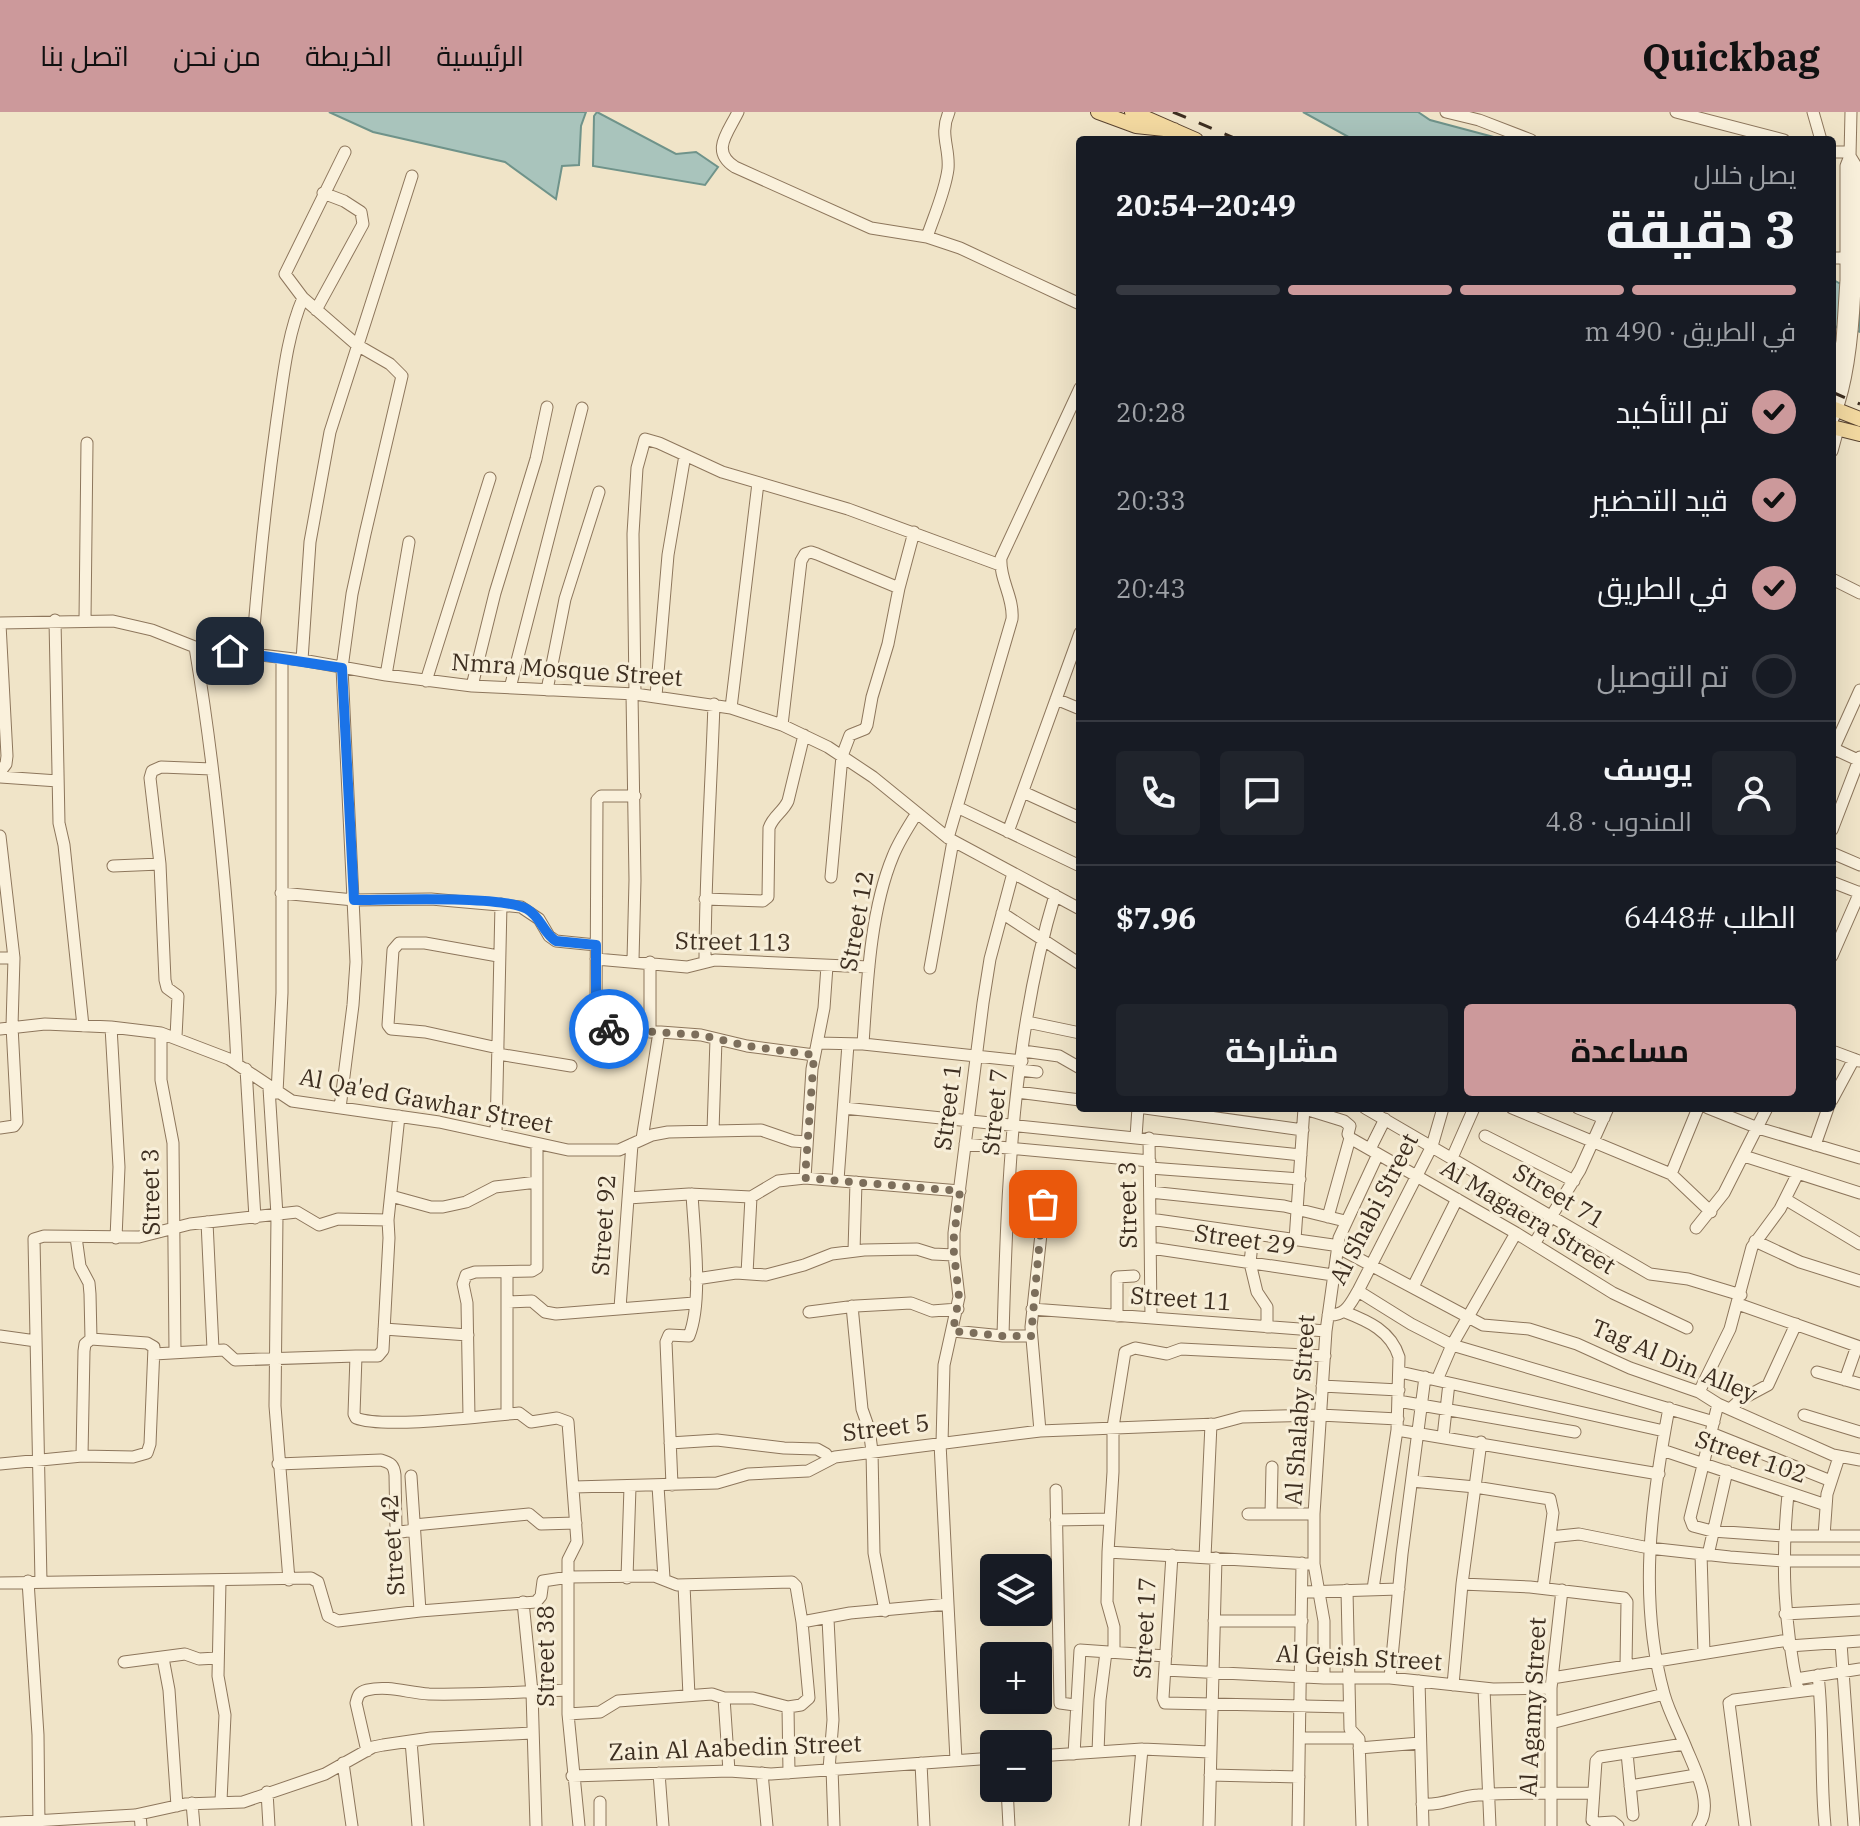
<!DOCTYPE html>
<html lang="ar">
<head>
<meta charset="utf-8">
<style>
	:root { --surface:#171b24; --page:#20242c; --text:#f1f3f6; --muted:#9ea1a6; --line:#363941; --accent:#cc999b }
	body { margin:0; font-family:"IBM Plex Serif",Cairo,serif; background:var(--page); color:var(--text); direction:rtl; height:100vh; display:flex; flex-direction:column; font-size:30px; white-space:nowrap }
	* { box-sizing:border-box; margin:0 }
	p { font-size:26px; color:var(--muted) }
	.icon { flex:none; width:44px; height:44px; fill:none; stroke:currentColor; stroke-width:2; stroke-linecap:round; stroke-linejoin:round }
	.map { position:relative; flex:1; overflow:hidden; direction:ltr }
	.drawer { position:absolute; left:1076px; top:24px; width:760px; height:976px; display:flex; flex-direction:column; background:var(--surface); border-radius:8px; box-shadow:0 8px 32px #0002; direction:rtl }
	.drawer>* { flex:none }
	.controls { position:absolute; left:980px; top:1442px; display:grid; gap:16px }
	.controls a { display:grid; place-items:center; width:72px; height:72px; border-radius:8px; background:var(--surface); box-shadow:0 8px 32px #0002; font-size:40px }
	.pin { position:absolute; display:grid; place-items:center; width:68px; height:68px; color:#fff; margin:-34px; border-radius:16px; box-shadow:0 4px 12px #0006 }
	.courier { position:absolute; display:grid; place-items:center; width:80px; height:80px; margin:-40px; border:6px solid #1a73e8; border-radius:50%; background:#fff; color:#222; box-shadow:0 2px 10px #0007 }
	.head em { font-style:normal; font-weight:700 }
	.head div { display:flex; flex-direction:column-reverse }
	.head { display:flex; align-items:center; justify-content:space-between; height:136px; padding:0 40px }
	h1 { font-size:52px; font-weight:700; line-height:60px }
	.bar { display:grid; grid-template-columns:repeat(4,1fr); gap:12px 8px; align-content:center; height:96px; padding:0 40px }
	.bar i { height:10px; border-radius:6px; background:var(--line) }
	.bar .active { background:var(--accent) }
	.bar p { grid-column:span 4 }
	.line { display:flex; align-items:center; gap:20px; padding:0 40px; border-top:2px solid var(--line) }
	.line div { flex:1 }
	.round { display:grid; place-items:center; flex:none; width:84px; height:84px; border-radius:8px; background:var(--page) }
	ol { padding:0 40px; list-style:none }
	li { display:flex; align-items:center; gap:24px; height:88px }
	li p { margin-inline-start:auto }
	li .icon { padding:8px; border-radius:50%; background:var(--accent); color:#111; stroke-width:4 }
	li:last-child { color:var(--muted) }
	li i { width:44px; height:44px; border:4px solid var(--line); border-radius:50% }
	.button { display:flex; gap:16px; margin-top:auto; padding:16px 40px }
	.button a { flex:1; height:92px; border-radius:8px; background:var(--accent); color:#111; font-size:32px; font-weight:700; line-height:92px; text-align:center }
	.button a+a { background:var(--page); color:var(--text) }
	header { display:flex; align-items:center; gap:48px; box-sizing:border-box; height:112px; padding:0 40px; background:var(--accent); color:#111 }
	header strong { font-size:38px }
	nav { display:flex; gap:44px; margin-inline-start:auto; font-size:28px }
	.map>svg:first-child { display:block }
	.water { fill:#a9c4bc; stroke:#6f938a; stroke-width:2 }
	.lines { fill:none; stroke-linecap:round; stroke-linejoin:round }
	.minor-casing { stroke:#8d765c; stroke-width:13 }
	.major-casing { stroke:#5b4430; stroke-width:16 }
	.minor { stroke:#faf1dc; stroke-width:11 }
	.major { stroke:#f3d9a0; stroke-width:14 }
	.rail { stroke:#3d2e20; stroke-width:3; stroke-dasharray:14 14; stroke-linecap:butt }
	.done { stroke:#7c6e5b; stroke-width:8; stroke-dasharray:0 14.4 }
	.route { stroke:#1a73e8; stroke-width:10 }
	.labels { text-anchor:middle; stroke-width:6; stroke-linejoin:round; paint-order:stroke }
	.street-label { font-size:24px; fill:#3d2e20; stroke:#f7eed8 }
</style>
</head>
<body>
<header>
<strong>Quickbag</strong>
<nav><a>الرئيسية</a><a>الخريطة</a><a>من نحن</a><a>اتصل بنا</a></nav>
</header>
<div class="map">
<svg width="1860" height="1714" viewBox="0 0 1860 1714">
	<rect width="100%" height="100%" fill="#f0e4c8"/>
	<path class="water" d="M329 0H586L581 14 579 53 562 54 556 87 505 50 373 20Z
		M597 0 676 42 696 40 718 55 705 73 593 54 594 4Z
		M1303 0H1418L1430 8 1505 28H1354Z
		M1832 167 1839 171H1860V220L1840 212 1832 219Z"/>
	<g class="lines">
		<defs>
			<path id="minor" d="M738 0C728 21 710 39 735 55L871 116 927 125 960 136 1080 192
				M1446 0 1479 8 1531 28
				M1676 0 1784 28
				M1813 0 1821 28
				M1832 40H1850
				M927 125C934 104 945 80 948 57 950 35 939 23 949 0
				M1832 146H1846
				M303 186 285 162 345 40
				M316 198 363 112 361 100 344 89 323 81
				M1832 287 1842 229 1846 168V54L1850 44 1851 0
				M1832 309C1860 250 1856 122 1856 54L1850 44
				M1832 339 1838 317
				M1832 467 1860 481
				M55 508 59 711 64 733 83 914
				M85 508 87 331
				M0 511 113 509 152 518 195 535 302 548 386 563 472 574 635 582 731 596 782 613 828 635 873 665 948 726 1080 797
				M0 512 7 644 6 652 0 660
				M195 535C218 673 230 812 237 952
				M252 541C258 463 266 385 277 307 283 267 287 223 303 186L357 233 390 252 402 264 365 422 352 482 342 556 356 850 353 893 340 996
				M302 548 310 430 330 320 412 64
				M386 563 409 430
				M426 569 490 366
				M472 574 495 481 536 347 547 295
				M510 576 582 296
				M547 578 565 487 599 380
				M632 582 635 768 633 848
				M635 582 633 422 637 356 645 327 659 331 722 360 848 397 1000 453
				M656 584 668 443 685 343
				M1056 587 1080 597
				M731 596 758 371
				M782 613 801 449 805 442 811 440 817 442 899 476
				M1832 636 1860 649
				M1832 640 1860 578
				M0 665 58 669
				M1023 680 1080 706
				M635 684H601L597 688 596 896 607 916 701 923 747 934 814 943
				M957 695 1080 754
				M1832 718 1860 645
				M1008 720 1080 521
				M0 724 14 846 12 914 17 1010 14 1014 0 1016
				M948 726 1012 507C1014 485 999 467 1001 446L1080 276
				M1832 741 1860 753
				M113 754 160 752
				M831 765 842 644 850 623 865 617 867 613 872 585 888 532 899 476 914 420
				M1832 770 1860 781
				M281 781 354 788 431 787 521 795 539 807 549 824 556 829 596 833
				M705 787 763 789 768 785 769 716C773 704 783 700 788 689L804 623
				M1002 801 1080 852
				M498 844 425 831H399L393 838 388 913 391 917 425 920 498 936
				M1832 844 1860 780
				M0 846H14
				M596 847 687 855 715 848 869 855
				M705 849C705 764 711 678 714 592
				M930 856 953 729
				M1027 910 1080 921
				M111 915 119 1055 116 1126
				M0 917 45 912 111 915 161 921 229 947 292 989 439 1010 568 1038H619L652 1023 668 1020 761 1018 793 1029 807 1030
				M650 920V850
				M161 921V968L173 1031 175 1239
				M176 925 178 884 167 876 165 868 160 752 150 666 152 659 161 655 212 657
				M817 931 863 932 1022 949
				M863 932C867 873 870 799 893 744 899 729 908 715 917 701
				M1023 939 1059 944 1080 956
				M1832 939 1859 949
				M498 942 571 954
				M246 957 255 1106
				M1020 958 1037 960
				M269 976 277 1103 275 1294 289 1468
				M1017 980 1080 988
				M277 981 282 881V546
				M1832 988 1854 947
				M844 996 1301 1043
				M1145 996 1303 1018
				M1302 996 1344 1009 1350 1014 1348 1022 1350 1026 1328 1105
				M1365 996 1650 1162 1688 1167 1741 1183
				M1512 996 1671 1062 1711 1100
				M1578 996 1604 1006
				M1708 996 1758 1016 1860 1046
				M399 1004 388 1108 389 1126 383 1238 378 1244H356L354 1302 356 1306C383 1317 485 1304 519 1301L531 1310 557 1306 568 1310 577 1430 568 1448V1602L579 1714
				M713 1019 716 927
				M496 1022 501 792
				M1485 1024 1574 1069
				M1136 1025 1138 996
				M1149 1026 1151 1206
				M1350 1026 1516 1121 1613 1181 1687 1216
				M642 1027 659 920
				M965 1032 1150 1049
				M1815 1033 1828 996
				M1370 1037 1385 1007
				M1744 1044 1860 1081
				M1452 1046 1474 996
				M1150 1056 1300 1067
				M1671 1062 1698 996
				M805 1066 812 957 824 896 827 854
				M838 1068 848 932
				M1150 1080 1284 1094 1345 1109
				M391 1084 431 1095H443L466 1090 495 1075 537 1070
				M628 1086 689 1082 751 1085 778 1069 805 1066 960 1079
				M1785 1087 1860 1132
				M1025 1088 1044 1094 1031 1215 1040 1319
				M1150 1107 1333 1133 1483 1213 1529 1217 1577 1232 1630 1256 1699 1280 1718 1292 1833 1343 1860 1348
				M207 1110 213 1237
				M1696 1116 1724 1081 1767 996
				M1253 1122 1250 1151 1257 1180 1267 1195V1215
				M76 1125 80 1154 89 1171 90 1182 91 1227 85 1232 84 1239 82 1344
				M1295 1128 1304 996
				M1755 1129 1800 1150 1860 1169
				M1534 1132 1580 1058 1608 996
				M1151 1136 1333 1163
				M854 1139 856 1070
				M507 1160V1302
				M747 1162 751 1085
				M696 1167 736 1161 766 1163 804 1153 832 1142 864 1138 917 1137 933 1142 954 1143
				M1413 1175 1457 1087
				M1358 1179 1411 1212 1452 1233 1714 1310
				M508 1190 532 1189 545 1200 556 1202 694 1191
				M1738 1192 1860 1235
				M852 1194 862 1297 869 1317 872 1339 874 1441 885 1499
				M620 1196 632 1032
				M1032 1197 1326 1219
				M809 1200 856 1194 911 1191 932 1199 958 1197
				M1345 1200C1368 1209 1391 1219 1399 1245L1397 1318 1373 1477
				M1328 1203C1346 1204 1350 1192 1358 1179L1432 1034 1443 996
				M1117 1204V1165L1134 1164
				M384 1217 468 1223
				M953 1219 1003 1224H1031
				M0 1224 36 1229
				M1003 1224C1007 1077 1012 925 1055 783
				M154 1242 224 1238 235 1248 356 1244
				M1400 1260 1664 1319
				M1817 1260 1860 1272
				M1437 1268 1452 1233 1516 1121
				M1845 1268 1857 1234
				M1322 1274 1399 1278
				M1699 1280 1730 1217 1752 1135 1780 1097 1798 1061
				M1398 1289 1575 1320
				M1718 1292 1690 1406 1693 1414 1712 1419 1784 1424H1860
				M1669 1296C1651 1391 1638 1488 1664 1582 1669 1600 1678 1616 1685 1633 1694 1656 1715 1693 1698 1714
				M1730 1297 1740 1288 1768 1273 1796 1212
				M1804 1303 1860 1320
				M469 1305 467 1191 463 1172 466 1163 475 1160 532 1159 537 1156V1032
				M1397 1318 1659 1362
				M1711 1321 1831 1369
				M1443 1325 1449 1271
				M670 1331 717 1328 784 1336 817 1337 826 1342 828 1347
				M942 1331 944 1253 959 1185 954 1143V1121L983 891 990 847 1013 761
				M1662 1338 1826 1393
				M0 1352 82 1344 133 1345 147 1341 150 1332 154 1235 147 1231 91 1227
				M278 1352 381 1348C391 1351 394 1353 395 1363L396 1417 401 1420 414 1418
				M411 1364 420 1499
				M1412 1369 1475 1375 1550 1387 1553 1401 1543 1476
				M672 1373 666 1230 669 1223 689 1224C703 1190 694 1120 692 1082
				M658 1374 664 1466
				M574 1375 717 1371 748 1362 808 1359 835 1345 1040 1319 1216 1312 1242 1305 1320 1303 1398 1307
				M1056 1378 1060 1591 1075 1593
				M1788 1382C1781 1452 1784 1510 1798 1579
				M1248 1402H1314
				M1271 1402 1272 1355
				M1056 1408 1110 1407
				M414 1413 529 1402 541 1412 576 1411
				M1824 1424 1827 1382 1839 1345
				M1550 1425 1579 1422 1649 1436 1730 1445 1782 1449H1860
				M1108 1440 1310 1452
				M1701 1442 1704 1541
				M1172 1443 1163 1586 1165 1591 1349 1595
				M1708 1443 1727 1359
				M1205 1445 1211 1312
				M627 1466 630 1375
				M28 1469 38 1623 39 1714
				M220 1469 218 1564 225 1603 221 1689
				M41 1470 34 1127 44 1124 139 1125 190 1112 297 1100 319 1113 338 1107 388 1108
				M0 1471 311 1466 318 1470 328 1504 338 1509 420 1499 536 1490 541 1484 543 1469 569 1465 654 1464 677 1473 792 1470 796 1474 802 1510 850 1501 948 1492 940 1331
				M1462 1472 1530 1475 1624 1486 1627 1490 1626 1554
				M684 1473 689 1584
				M1347 1478 1350 1617 1359 1627 1362 1714
				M1303 1480 1399 1477
				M523 1490 532 1580 536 1714
				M948 1492 956 1648
				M1785 1502 1860 1498
				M828 1507 833 1608 829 1657
				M1214 1509H1302
				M1841 1531 1854 1714
				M1789 1534 1860 1529
				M1114 1540V1515L1107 1490 1108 1440 1113 1360V1315L1125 1240 1135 1236 1167 1242 1181 1237 1325 1244
				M163 1546 169 1578 177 1694
				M124 1550 185 1542 199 1547 217 1546
				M1165 1558 1324 1566H1390L1493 1577 1551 1576
				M1818 1563C1824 1614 1820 1664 1825 1714
				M1324 1566V1509L1314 1452V1402L1326 1219 1339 1126 1378 1042
				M1390 1566 1402 1442 1425 1265
				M1552 1566 1788 1528
				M1796 1567 1860 1557
				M1419 1569 1423 1714
				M1453 1573 1462 1472 1481 1330
				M1484 1577 1490 1714
				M724 1586 729 1659
				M568 1602 600 1600 618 1589 712 1582 724 1586H753L788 1595
				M1551 1611 1664 1582
				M1300 1626H1358
				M411 1629 418 1714
				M1359 1636 1420 1631
				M367 1639 356 1591C358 1583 359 1580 367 1578 389 1573 408 1581 429 1582 475 1583 521 1580 567 1578
				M1098 1640 1100 1588 1106 1540
				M1627 1641 1633 1703
				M1074 1642 1080 1538 1166 1544
				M1038 1644 1142 1637 1210 1640
				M343 1651 352 1714
				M921 1651 924 1714
				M832 1656 834 1714
				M659 1661 663 1714
				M762 1661 767 1714
				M789 1661 788 1595 801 1593 809 1586 802 1510
				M1210 1663 1299 1665
				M572 1664 729 1659 771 1662 994 1646
				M1630 1674 1696 1663
				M1007 1676 1009 1714
				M267 1680 269 1714
				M600 1690V1714
				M192 1691 194 1714
				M1422 1692C1442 1694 1458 1684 1478 1683 1516 1680 1554 1682 1592 1681
				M140 1702 141 1714
				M0 1711 135 1703 185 1692 243 1690 325 1662 373 1635 383 1633 431 1626 532 1621
				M1135 1714 1142 1637
				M1209 1714 1216 1446
				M1298 1714 1302 1451
				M1551 1714V1576L1562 1478
				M1618 1714 1613 1710 1597 1711 1592 1708 1596 1649 1600 1645 1684 1632
				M1745 1714 1729 1591 1734 1588 1819 1577"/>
			<path id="major" d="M1098 0 1136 14 1174 18
				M1132 0 1196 28
				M1832 296 1860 307
				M1832 315 1860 322"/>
		</defs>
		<use href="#minor" class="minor-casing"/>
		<use href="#major" class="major-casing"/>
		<use href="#minor" class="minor"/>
		<use href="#major" class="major"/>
		<path class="rail" d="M1173 0 1239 28
			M1832 280 1860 292"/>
	</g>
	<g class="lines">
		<path class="done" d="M609 917 701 923 747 934 814 943 805 1066 960 1079 953 1132 959 1185 953 1219 1003 1224H1031L1043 1092"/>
		<path class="route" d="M230 539 342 556 354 788C388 788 502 783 527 797 541 805 543 821 556 829L596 833V896L609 917"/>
	</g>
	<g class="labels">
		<g class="street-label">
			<text transform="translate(567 558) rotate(4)" y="8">Nmra Mosque Street</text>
			<text transform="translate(857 809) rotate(-80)" y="8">Street 12</text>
			<text transform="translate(733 830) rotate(1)" y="8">Street 113</text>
			<text transform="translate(426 989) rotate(11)" y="8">Al Qa'ed Gawhar Street</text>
			<text transform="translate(948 995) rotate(-83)" y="8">Street 1</text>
			<text transform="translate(995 1000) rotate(-84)" y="8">Street 7</text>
			<text transform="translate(151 1080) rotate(-91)" y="8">Street 3</text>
			<text transform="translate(1559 1084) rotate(31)" y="8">Street 71</text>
			<text transform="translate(1128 1093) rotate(-91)" y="8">Street 3</text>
			<text transform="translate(1374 1097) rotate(-63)" y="8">Al Shabi Street</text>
			<text transform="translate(1528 1105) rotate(31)" y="8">Al Magaera Street</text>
			<text transform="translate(604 1113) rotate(-86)" y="8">Street 92</text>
			<text transform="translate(1245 1128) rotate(8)" y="8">Street 29</text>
			<text transform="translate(1181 1187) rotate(4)" y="8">Street 11</text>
			<text transform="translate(1674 1249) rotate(23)" y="8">Tag Al Din Alley</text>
			<text transform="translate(1300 1298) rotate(-86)" y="8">Al Shalaby Street</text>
			<text transform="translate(886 1316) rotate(-7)" y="8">Street 5</text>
			<text transform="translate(1751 1345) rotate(19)" y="8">Street 102</text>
			<text transform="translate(393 1433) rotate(-94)" y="8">Street 42</text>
			<text transform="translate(1145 1516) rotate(-87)" y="8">Street 17</text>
			<text transform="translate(546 1544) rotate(-90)" y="8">Street 38</text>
			<text transform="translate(1359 1546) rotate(3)" y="8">Al Geish Street</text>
			<text transform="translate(1533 1595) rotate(-87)" y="8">Al Agamy Street</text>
			<text transform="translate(735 1636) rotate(-2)" y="8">Zain Al Aabedin Street</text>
		</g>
	</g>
</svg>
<div class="controls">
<a><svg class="icon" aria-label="layers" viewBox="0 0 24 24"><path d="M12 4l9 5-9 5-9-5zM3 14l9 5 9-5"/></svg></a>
<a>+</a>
<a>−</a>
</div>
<div class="pin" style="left:1043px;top:1092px;background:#ea580c"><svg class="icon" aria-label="bag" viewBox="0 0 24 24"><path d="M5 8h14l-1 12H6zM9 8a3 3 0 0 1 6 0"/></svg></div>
<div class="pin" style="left:230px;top:539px;background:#1f2937"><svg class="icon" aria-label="home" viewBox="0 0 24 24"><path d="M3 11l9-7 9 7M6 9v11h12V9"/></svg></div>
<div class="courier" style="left:609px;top:917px"><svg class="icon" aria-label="bike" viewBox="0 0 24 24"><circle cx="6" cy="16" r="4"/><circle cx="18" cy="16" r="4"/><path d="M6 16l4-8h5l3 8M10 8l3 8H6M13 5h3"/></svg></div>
<section class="drawer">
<div class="head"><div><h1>3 دقيقة</h1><p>يصل خلال</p></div><em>20:49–20:54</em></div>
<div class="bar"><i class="active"></i><i class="active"></i><i class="active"></i><i></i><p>في الطريق · 490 m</p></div>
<ol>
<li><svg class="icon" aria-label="check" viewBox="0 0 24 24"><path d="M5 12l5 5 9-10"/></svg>تم التأكيد<p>20:28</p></li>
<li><svg class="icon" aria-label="check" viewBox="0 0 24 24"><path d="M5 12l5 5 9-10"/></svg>قيد التحضير<p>20:33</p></li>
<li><svg class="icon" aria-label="check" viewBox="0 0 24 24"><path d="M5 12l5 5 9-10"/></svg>في الطريق<p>20:43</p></li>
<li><i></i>تم التوصيل</li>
</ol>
<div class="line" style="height:144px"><a class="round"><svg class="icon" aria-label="person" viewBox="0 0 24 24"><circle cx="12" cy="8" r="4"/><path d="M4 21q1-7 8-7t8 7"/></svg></a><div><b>يوسف</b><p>المندوب · 4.8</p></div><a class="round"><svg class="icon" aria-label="chat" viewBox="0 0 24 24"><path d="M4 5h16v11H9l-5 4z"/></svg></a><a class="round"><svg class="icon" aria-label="phone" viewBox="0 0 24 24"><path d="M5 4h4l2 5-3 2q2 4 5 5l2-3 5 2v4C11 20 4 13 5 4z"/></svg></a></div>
<div class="line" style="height:104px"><div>الطلب #6448</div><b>$7.96</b></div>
<div class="button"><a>مساعدة</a><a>مشاركة</a></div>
</section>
</div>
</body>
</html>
